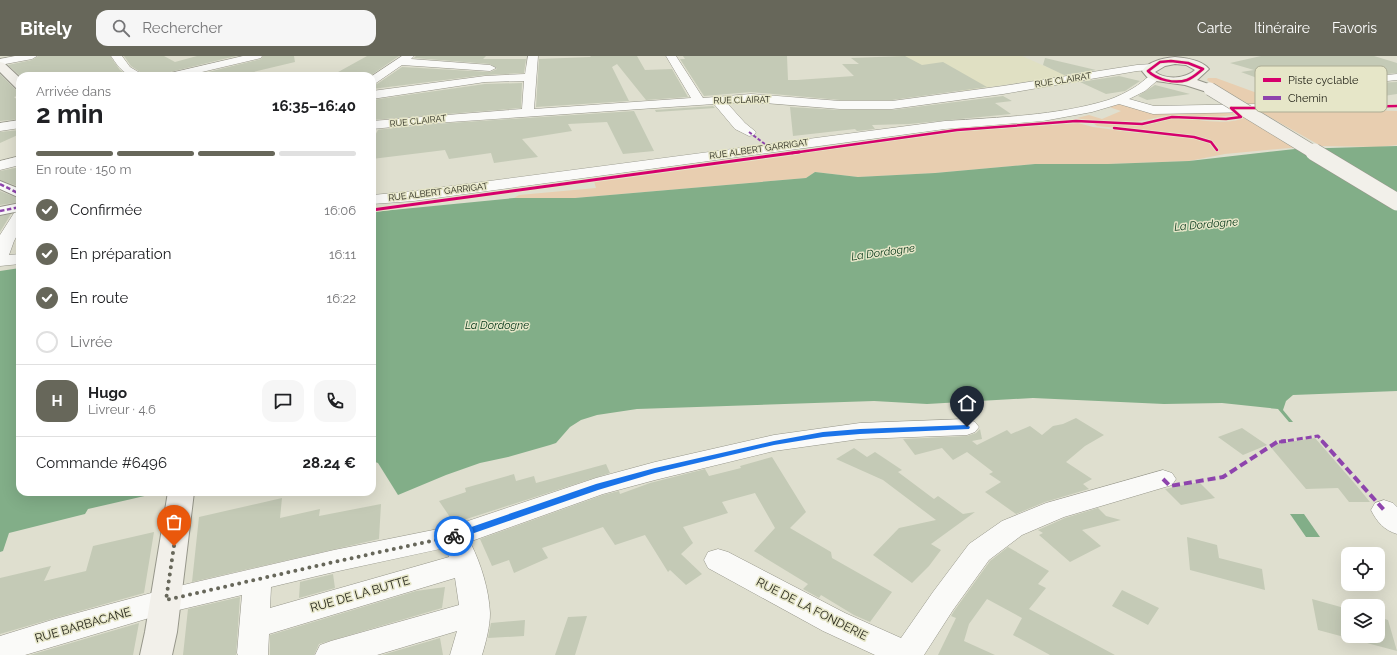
<!DOCTYPE html>
<html lang="fr">
<head>
<meta charset="utf-8">
<style>
	:root { --surface:#fff; --page:#f6f6f6; --text:#202124; --muted:#757577; --line:#e0e0e0; --accent:#67675a }
	body { margin:0; font-family:Raleway,sans-serif; background:var(--page); color:var(--text); height:100vh; display:flex; flex-direction:column; font-size:15px; white-space:nowrap }
	* { box-sizing:border-box; margin:0 }
	p { font-size:13px; color:var(--muted) }
	.icon { flex:none; width:22px; height:22px; fill:none; stroke:currentColor; stroke-width:2; stroke-linecap:round; stroke-linejoin:round }
	.map { position:relative; flex:1; overflow:hidden }
	.sheet { position:absolute; left:16px; top:16px; width:360px; height:424px; display:flex; flex-direction:column; background:var(--surface); border-radius:12px; box-shadow:0 4px 16px #0002 }
	.sheet>* { flex:none }
	.fabs { position:absolute; left:1341px; top:491px; display:grid; gap:8px }
	.fabs a { display:grid; place-items:center; width:44px; height:44px; border-radius:8px; background:var(--surface); box-shadow:0 4px 16px #0002; font-size:20px }
	.pin { position:absolute; display:grid; place-items:center; width:34px; height:34px; color:#fff; margin:-41px -17px; border-radius:50% 50% 50% 0; rotate:-45deg; box-shadow:0 0 4px #0007 }
	.pin .icon { rotate:45deg }
	.courier { position:absolute; display:grid; place-items:center; width:40px; height:40px; margin:-20px; border:3px solid #1a73e8; border-radius:50%; background:#fff; color:#222; box-shadow:0 1px 5px #0007 }
	.head em { font-style:normal; font-weight:700 }
	.head div { display:flex; flex-direction:column-reverse }
	.head { display:flex; align-items:center; justify-content:space-between; height:68px; padding:0 20px }
	h1 { font-size:26px; font-weight:700; line-height:30px }
	.bar { display:grid; grid-template-columns:repeat(4,1fr); gap:6px 4px; align-content:center; height:48px; padding:0 20px }
	.bar i { height:5px; border-radius:3px; background:var(--line) }
	.bar .selected { background:var(--accent) }
	.bar p { grid-column:span 4 }
	.line { display:flex; align-items:center; gap:10px; padding:0 20px; border-top:1px solid var(--line) }
	.line div { flex:1 }
	.round { display:grid; place-items:center; flex:none; width:42px; height:42px; border-radius:12px; background:var(--page) }
	ol { padding:0 20px; list-style:none }
	li { display:flex; align-items:center; gap:12px; height:44px }
	li p { margin-inline-start:auto }
	li .icon { padding:4px; border-radius:50%; background:var(--accent); color:#fff; stroke-width:4 }
	li:last-child { color:var(--muted) }
	li i { width:22px; height:22px; border:2px solid var(--line); border-radius:50% }
	header { display:flex; align-items:center; gap:24px; box-sizing:border-box; height:56px; padding:0 20px; background:var(--accent); color:#fff }
	header strong { font-size:19px }
	nav { display:flex; gap:22px; margin-inline-start:auto; font-size:14px }
	.search { width:280px; height:36px; background:var(--page); display:flex; align-items:center; gap:10px; box-sizing:border-box; padding:0 14px; border-radius:12px; color:var(--muted); font-size:15px }
	.map>svg:first-child { display:block }
	.built { fill:#e0e0c3 }
	.green { fill:#e8ceb0 }
	.water { fill:#82ae88 }
	.building { fill:#c4cab6 }
	.lines { fill:none; stroke-linecap:round; stroke-linejoin:round }
	.pedestrian-casing { stroke:#96968a; stroke-width:2 }
	.minor-casing { stroke:#96968a; stroke-width:1 }
	.secondary-casing { stroke:#96968a; stroke-width:2 }
	.pedestrian { fill:#fafaf8; fill-rule:evenodd }
	.minor { fill:#fafaf8; fill-rule:evenodd }
	.secondary { fill:#f2f0ea; fill-rule:evenodd }
	.secondary-bridge-far1-casing { stroke:#96968a; stroke-width:14; stroke-linecap:butt }
	.secondary-bridge-casing { stroke:#96968a; stroke-width:18; stroke-linecap:butt }
	.secondary-bridge-far1 { stroke:#f2f0ea; stroke-width:13 }
	.secondary-bridge { stroke:#f2f0ea; stroke-width:17 }
	.quiet-far3 { stroke:#8e44ad; stroke-width:2; stroke-dasharray:3.5 2; stroke-linecap:butt }
	.quiet-far2 { stroke:#8e44ad; stroke-width:2.5; stroke-dasharray:4.5 2.5; stroke-linecap:butt }
	.quiet-far1 { stroke:#8e44ad; stroke-width:3; stroke-dasharray:6 3; stroke-linecap:butt }
	.quiet { stroke:#8e44ad; stroke-width:4; stroke-dasharray:8 4; stroke-linecap:butt }
	.cycleway-far1-casing { stroke:#e6e6c8; stroke-width:4 }
	.cycleway-casing { stroke:#e6e6c8; stroke-width:5 }
	.cycleway-far1 { stroke:#d6006c; stroke-width:2.5 }
	.cycleway { stroke:#d6006c; stroke-width:3 }
	.route { fill:#1a73e8 }
	.done { stroke:#67675a; stroke-width:4; stroke-dasharray:0 7.2 }
	.labels { text-anchor:middle; stroke-width:3; stroke-linejoin:round; paint-order:stroke }
	.far-street-label { font-size:9px; fill:#26261b; stroke:#e6e6c8 }
	.water-label { font-size:11px; font-style:italic; fill:#003415; stroke:#e6e6c8 }
	.near-street-label { font-size:12px; fill:#26261b; stroke:#e6e6c8 }
	.key { fill:#e6e6c8; stroke:#acac94; stroke-width:1 }
	.key-label { font-size:11px; fill:#26261b }
</style>
</head>
<body>
<header>
<strong>Bitely</strong>
<div class="search"><svg class="icon" aria-label="search" viewBox="0 0 24 24"><circle cx="10" cy="10" r="6"/><path d="M15 15l6 6"/></svg>Rechercher</div>
<nav><a>Carte</a><a>Itinéraire</a><a>Favoris</a></nav>
</header>
<div class="map">
<svg width="1397" height="599" viewBox="0 0 1397 599">
	<rect width="100%" height="100%" fill="#dfdfcf"/>
	<path class="built" d="M893 0H1022L1067 20 962 35Z"/>
	<path class="green" d="M1208 22H1216L1268 41 1271 48 1251 49 1217 32 1207 24Z
		M1119 48 1148 56 1232 55 1235 59 1214 61 1165 60 1136 66 1091 65 1077 62 1089 59 1102 63 1121 55 1109 51Z
		M1364 53C1375 53 1385 55 1397 55V89L1379 91 1321 90 1259 55 1341 54 1348 56 1367 55Z
		M1247 60 1300 91 1225 98 1189 105 1108 108H1035L935 117 858 121 815 116 806 122 575 142H514L519 139 596 132 594 125 954 76 1078 67 1093 71 1138 77V74L1097 70 1093 67C1109 67 1126 70 1142 69 1154 69 1166 62 1178 62 1197 63 1231 71 1247 60Z"/>
	<path class="water" d="M1397 90V335L1293 339 1286 345 1283 354 1293 366H1289L1278 353 1222 347 1164 348 1033 342 927 348 874 345 637 353 597 359 581 364 570 371 556 387 550 389 508 401 480 407 446 419 398 439 378 407 372 405V156L514 142H575L806 122 815 116 858 121 935 117 1035 108H1108L1189 105 1295 93Z
		M20 212V436H162L88 453 85 458 9 477 3 495 0 496V215Z
		M1290 458H1304L1320 481H1306Z"/>
	<path class="building" d="M38 0H110L120 14 130 20H20L8 9 32 4Z
		M124 0H164L175 6 197 0H236L166 17 162 20H146L131 10Z
		M263 0H294L295 6 241 19 238 18 192 20 261 3Z
		M367 0H399L370 20H331Z
		M416 0H486L483 3H526L524 17 485 19 372 33V29L377 28 402 11 490 16 497 13 490 8 414 2Z
		M590 0H637L645 14 672 13 688 41 646 44 617 8 612 11 629 45 536 51 539 3 591 1Z
		M683 0H787L788 24H797L854 20 842 8H859L851 2 905 0 922 9 943 6 987 31 892 44H840L751 36 704 40 680 3H685Z
		M1261 0H1374L1397 7V17L1377 19 1292 35 1241 16 1254 14 1230 7Z
		M1045 2 1096 14 1064 19 1043 9Z
		M0 18 15 33 20 34V39L14 41 20 46V63L0 65Z
		M1119 20 1140 25 1125 35 1106 38 1080 26Z
		M1397 26V38L1323 49 1308 42 1377 27Z
		M522 27 521 52 372 64V44L485 28Z
		M1155 29 1190 38 1147 44 1138 40Z
		M1003 40 1012 45 995 47 1011 58 909 68 872 69 875 73 857 75 855 73 793 80 790 51 840 54H892Z
		M713 50 715 52 656 56 655 54Z
		M634 55 654 95 623 98 607 66 568 68 572 75 522 83 538 101 494 107 491 97 449 103 445 94 372 103V85L378 74H375L435 68Z
		M20 74V78L0 87V76Z
		M20 111V131L0 124V115Z
		M0 135 20 143V146L0 149Z
		M11 158 0 176V160Z
		M1076 362 1104 379 1085 390 1066 406 1092 423 1083 428 1089 433 1045 446 1016 458 985 436 1001 426 989 418 993 416 967 396 953 404 942 392 915 399 903 383 967 380 976 377 980 373 982 383 972 385 977 389 1007 374 1011 378 1030 370 1042 379 1053 370 1063 368Z
		M1242 372 1267 389 1243 399 1218 381Z
		M1315 382 1356 429 1370 446H1349L1338 432 1306 433 1269 389Z
		M854 392 867 401 875 396 902 414 898 416 934 443 938 440 963 458 975 456 931 488 941 494 929 510 912 527 873 499 899 472 936 464 883 424 836 403Z
		M772 401 806 456 790 472 831 496 832 502 892 536 870 566 854 559 821 539 819 542 803 533 808 528 754 495 775 472 755 437 722 446 728 457 683 471 693 487 681 498 702 518 686 529 670 514 668 516 645 479 615 489 603 471 542 492 548 502 514 517 509 504 492 510 480 483 603 439 619 435 620 438 650 427 705 413 709 420 741 412 740 410Z
		M606 408 610 417 454 467 439 445 466 436 465 432 514 418 516 425 534 420 536 427Z
		M1199 426 1215 442 1181 449 1165 433Z
		M282 442 280 462 320 453 319 460 381 448 379 483 192 526 199 461Z
		M1098 452 1106 460 1121 464 1082 474 1101 490 1070 506 1039 479 1043 477 1038 474 1065 462Z
		M154 476 144 537 55 562 0 578V522L51 510 44 525 86 515 93 490Z
		M1187 481 1217 489 1219 502 1262 513 1265 534 1190 514Z
		M1008 491 1049 515 1038 528 1046 532 1029 553 1115 599H1050L1013 579 1022 562 987 543 969 568 964 585 995 599H938L956 562 951 560 954 555 990 505Z
		M333 518 335 532 299 542 300 526Z
		M445 531 442 552 319 588 314 599H270V579L416 535Z
		M1122 534 1159 552 1148 569 1112 550Z
		M240 541 236 599H183L188 553Z
		M1312 543 1348 553V580H1378V561L1388 564 1397 595 1318 574Z
		M587 560 575 599H555L568 561Z
		M525 564 524 580 488 582 491 567Z
		M139 567 133 599H30Z
		M440 582 443 599H382Z"/>
	<g class="lines">
		<defs>
			<path id="pedestrian" d="M0 125 20 133V142L0 133Z
				M20 147V155L0 159V151Z"/>
			<path id="minor" d="M15 0H37L32 3 0 9V3Z
				M111 0H122L130 11 145 20C125 20 122 16 111 0Z
				M243 0H262L261 2 185 20H164L166 18Z
				M402 0H414L411 3 490 9 496 12 490 15 402 9 376 27 372 28V20Z
				M528 0H538L534 53 691 42 666 0H676L703 42 751 38 840 45H892L1003 30 1137 9 1152 8 1158 11 1152 14 1137 15 1003 38 892 53H840L751 46 727 47 745 67 756 76 754 79 749 80 735 73 714 48 435 67 372 73V65L522 53 524 25 485 26 372 43V35L485 20 525 18Z
				M1155 18 1159 19 1161 21 1159 23 1145 35 1129 43 1154 50 1258 48 1273 45 1295 35 1377 20 1397 18V24L1377 26 1299 42 1282 50 1258 56 1153 58 1119 48 1092 56 1043 65 945 73 414 145 372 148 373 139 414 135 945 65C1000 61 1055 60 1108 44 1117 41 1127 36 1135 31 1142 27 1148 19 1155 18Z
				M20 64V72L0 75V67Z
				M20 100V109L0 114V105Z
				M20 155V174L14 185 9 199 20 198V208L0 210V179L14 157Z
				M967 363 975 366 979 371 975 376 967 379 860 383 774 395 655 424 603 438 466 487 471 488C481 508 489 534 490 557 490 570 486 586 482 599H450L457 575 377 599H315L320 589 331 585 459 549 455 522 269 578 268 599H238L237 597 242 539 166 557 25 599H0V580L55 563 166 533 334 494 453 470 596 422 655 406 774 379 860 367ZM450 491 447 496 449 501 270 552 271 531 334 516Z
				M1163 414 1172 417 1176 423 1172 429 1064 461 1022 479 989 504 953 554 924 599H875L823 575 708 512 704 504 708 496 718 493 728 496 845 557 901 582 933 536 969 488 1002 465 1046 447Z
				M1384 444 1393 447 1397 451V478C1384 474 1377 466 1371 454L1375 447Z"/>
			<path id="secondary" d="M1175 1C1186 2 1202 4 1209 13L1197 24 1214 30 1216 33 1214 36 1210 37 1185 29 1156 25 1147 21 1142 15C1149 5 1163 2 1175 1ZM1175 8 1186 9 1195 14C1185 23 1166 24 1155 16L1165 10Z
				M0 6 4 7 20 22V33L16 32 0 16Z
				M168 436H194L177 576 172 599H140L145 576Z"/>
		</defs>
		<use href="#pedestrian" class="pedestrian-casing"/>
		<use href="#minor" class="minor-casing"/>
		<use href="#secondary" class="secondary-casing"/>
		<use href="#pedestrian" class="pedestrian"/>
		<use href="#minor" class="minor"/>
		<use href="#secondary" class="secondary"/>
		<defs>
			<path id="secondary-bridge-far1" d="M1210 33 1315 97"/>
			<path id="secondary-bridge" d="M1314 96 1397 146"/>
		</defs>
		<use href="#secondary-bridge-far1" class="secondary-bridge-far1-casing"/>
		<use href="#secondary-bridge" class="secondary-bridge-casing"/>
		<use href="#secondary-bridge-far1" class="secondary-bridge-far1"/>
		<use href="#secondary-bridge" class="secondary-bridge"/>
		<path class="quiet-far3" d="M749 76 770 92"/>
		<path class="quiet-far2" d="M0 128 20 138
			M0 155 20 151"/>
		<path class="quiet-far1" d="M1279 386 1318 380 1323 386"/>
		<path class="quiet" d="M1322 385 1384 454
			M1163 423 1170 430 1223 421 1277 386 1286 385"/>
		<defs>
			<path id="cycleway-far1" d="M1171 5 1188 7 1203 13C1198 17 1193 22 1187 24 1175 28 1157 24 1148 15L1160 6Z
				M1231 52H1258L1271 50 1309 52 1397 50
				M1114 72 1194 81 1211 86 1217 94
				M792 97 957 74 1076 65 1142 68 1172 61 1226 63 1241 61 1231 52"/>
			<path id="cycleway" d="M372 154 799 96"/>
		</defs>
		<use href="#cycleway-far1" class="cycleway-far1-casing"/>
		<use href="#cycleway" class="cycleway-casing"/>
		<use href="#cycleway-far1" class="cycleway-far1"/>
		<use href="#cycleway" class="cycleway"/>
	</g>
	<path class="route" d="M967 369 970 371 969 373 860 378 823 381 774 389 655 417 598 434 457 483H451L450 480 451 478 596 428 655 412 774 385 823 376 860 373Z"/>
	<g class="lines">
		<path class="done" d="M174 490 166 544 334 506 454 480"/>
	</g>
	<g class="labels">
		<g class="far-street-label">
			<text transform="translate(1063 24) rotate(-9)" y="3">RUE CLAIRAT</text>
			<text transform="translate(742 44) rotate(-1)" y="3">RUE CLAIRAT</text>
			<text transform="translate(418 65) rotate(-6)" y="3">RUE CLAIRAT</text>
			<text transform="translate(759 93) rotate(-8)" y="3">RUE ALBERT GARRIGAT</text>
			<text transform="translate(438 136) rotate(-7)" y="3">RUE ALBERT GARRIGAT</text>
		</g>
		<g class="water-label">
			<text transform="translate(1206 168) rotate(-5)" y="4">La Dordogne</text>
			<text transform="translate(883 196) rotate(-8)" y="4">La Dordogne</text>
			<text x="497" y="273">La Dordogne</text>
		</g>
		<g class="near-street-label">
			<text transform="translate(360 538) rotate(-16)" y="4">RUE DE LA BUTTE</text>
			<text transform="translate(812 553) rotate(27)" y="4">RUE DE LA FONDERIE</text>
			<text transform="translate(83 569) rotate(-16)" y="4">RUE BARBACANE</text>
		</g>
	</g>
	<rect x="1255" y="10" width="132" height="46" rx="6" class="key"/>
	<rect x="1263" y="22" width="18" height="4" fill="#d6006c"/>
	<rect x="1263" y="40" width="18" height="4" fill="#8e44ad"/>
	<g class="key-label">
		<text x="1288" y="28">Piste cyclable</text>
		<text x="1288" y="46">Chemin</text>
	</g>
</svg>
<div class="fabs">
<a><svg class="icon" aria-label="locate" viewBox="0 0 24 24"><circle cx="12" cy="12" r="6"/><path d="M12 2v4M12 18v4M2 12h4M18 12h4"/></svg></a>
<a><svg class="icon" aria-label="layers" viewBox="0 0 24 24"><path d="M12 4l9 5-9 5-9-5zM3 14l9 5 9-5"/></svg></a>
</div>
<div class="pin" style="left:174px;top:490px;background:#ea580c"><svg class="icon" aria-label="bag" viewBox="0 0 24 24"><path d="M5 8h14l-1 12H6zM9 8a3 3 0 0 1 6 0"/></svg></div>
<div class="pin" style="left:967px;top:371px;background:#1f2937"><svg class="icon" aria-label="home" viewBox="0 0 24 24"><path d="M3 11l9-7 9 7M6 9v11h12V9"/></svg></div>
<div class="courier" style="left:454px;top:480px"><svg class="icon" aria-label="bike" viewBox="0 0 24 24"><circle cx="6" cy="16" r="4"/><circle cx="18" cy="16" r="4"/><path d="M6 16l4-8h5l3 8M10 8l3 8H6M13 5h3"/></svg></div>
<section class="sheet">
<div class="head"><div><h1>2 min</h1><p>Arrivée dans</p></div><em>16:35–16:40</em></div>
<div class="bar"><i class="selected"></i><i class="selected"></i><i class="selected"></i><i></i><p>En route · 150 m</p></div>
<ol>
<li><svg class="icon" aria-label="check" viewBox="0 0 24 24"><path d="M5 12l5 5 9-10"/></svg>Confirmée<p>16:06</p></li>
<li><svg class="icon" aria-label="check" viewBox="0 0 24 24"><path d="M5 12l5 5 9-10"/></svg>En préparation<p>16:11</p></li>
<li><svg class="icon" aria-label="check" viewBox="0 0 24 24"><path d="M5 12l5 5 9-10"/></svg>En route<p>16:22</p></li>
<li><i></i>Livrée</li>
</ol>
<div class="line" style="height:72px"><b class="round" style="background:var(--accent);color:#fff">H</b><div><b>Hugo</b><p>Livreur · 4.6</p></div><a class="round"><svg class="icon" aria-label="chat" viewBox="0 0 24 24"><path d="M4 5h16v11H9l-5 4z"/></svg></a><a class="round"><svg class="icon" aria-label="phone" viewBox="0 0 24 24"><path d="M5 4h4l2 5-3 2q2 4 5 5l2-3 5 2v4C11 20 4 13 5 4z"/></svg></a></div>
<div class="line" style="height:52px"><div>Commande #6496</div><b>28.24 €</b></div>
</section>
</div>
</body>
</html>
